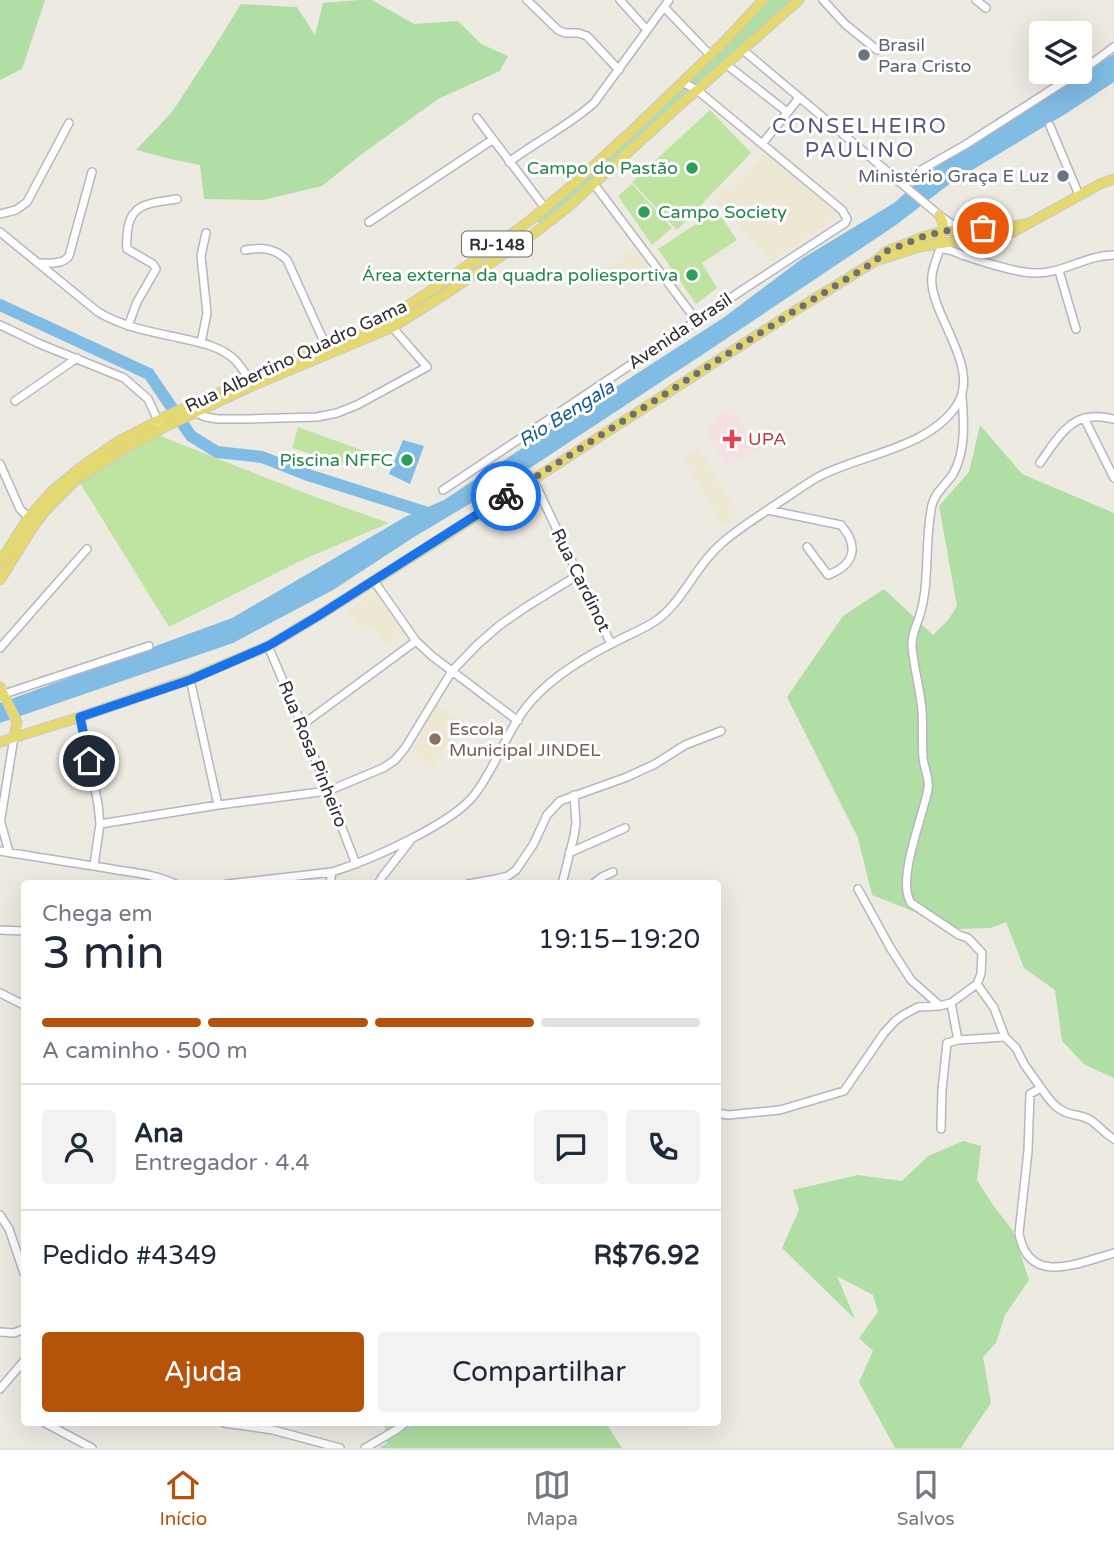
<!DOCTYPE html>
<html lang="pt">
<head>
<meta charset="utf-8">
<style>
	:root { --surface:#fff; --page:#f2f2f3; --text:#1f2937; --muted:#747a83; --line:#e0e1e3; --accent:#b45309 }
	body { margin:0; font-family:"Varela Round",sans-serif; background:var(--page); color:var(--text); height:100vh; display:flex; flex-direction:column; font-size:26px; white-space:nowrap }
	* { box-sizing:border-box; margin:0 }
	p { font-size:23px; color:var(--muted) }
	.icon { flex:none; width:38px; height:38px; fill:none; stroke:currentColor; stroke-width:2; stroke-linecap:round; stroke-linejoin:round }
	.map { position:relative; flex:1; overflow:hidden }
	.panel { position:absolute; left:21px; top:880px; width:700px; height:546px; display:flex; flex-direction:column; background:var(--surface); border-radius:7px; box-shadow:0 7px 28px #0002 }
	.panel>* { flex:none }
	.tools { position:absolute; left:1029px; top:21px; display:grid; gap:14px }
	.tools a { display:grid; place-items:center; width:63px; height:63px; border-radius:7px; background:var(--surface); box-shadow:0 7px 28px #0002; font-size:35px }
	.pin { position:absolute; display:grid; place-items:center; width:60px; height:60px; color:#fff; margin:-30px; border:4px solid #fff; border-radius:50%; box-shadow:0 2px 7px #0007 }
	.courier { position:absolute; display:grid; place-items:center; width:70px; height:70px; margin:-35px; border:5px solid #1a73e8; border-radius:50%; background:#fff; color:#222; box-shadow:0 2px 9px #0007 }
	.overview em { font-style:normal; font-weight:600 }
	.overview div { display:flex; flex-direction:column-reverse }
	.overview { display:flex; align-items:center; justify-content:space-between; height:119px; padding:0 21px }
	h1 { font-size:46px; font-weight:600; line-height:52px }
	.bar { display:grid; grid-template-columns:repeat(4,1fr); gap:10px 7px; align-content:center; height:84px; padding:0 21px }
	.bar i { height:9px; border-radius:5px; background:var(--line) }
	.bar .on { background:var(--accent) }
	.bar p { grid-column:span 4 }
	.line { display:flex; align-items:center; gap:18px; padding:0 21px; border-top:2px solid var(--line) }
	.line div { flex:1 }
	.round { display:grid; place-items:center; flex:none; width:74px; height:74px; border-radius:7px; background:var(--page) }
	.cta { display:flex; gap:14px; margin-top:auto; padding:14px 21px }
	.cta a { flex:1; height:80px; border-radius:7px; background:var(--accent); color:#fff; font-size:28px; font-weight:600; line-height:80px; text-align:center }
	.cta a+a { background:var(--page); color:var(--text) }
	.tabs { display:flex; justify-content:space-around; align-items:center; height:98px; border-top:2px solid var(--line); background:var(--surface); font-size:19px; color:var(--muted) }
	.tabs a { display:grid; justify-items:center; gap:4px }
	.tabs .on { color:var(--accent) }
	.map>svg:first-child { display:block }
	.education { fill:#ede8d4 }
	.medical { fill:#f3e2e1 }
	.green { fill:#b1dea5 }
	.pitch { fill:#bfe4a2 }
	.water { fill:#81bce4 }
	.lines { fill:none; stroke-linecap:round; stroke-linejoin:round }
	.river { stroke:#81bce4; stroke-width:12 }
	.minor-casing { stroke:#b5b6c0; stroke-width:10 }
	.major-casing { stroke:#c9c9c9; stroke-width:11 }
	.minor { stroke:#fff; stroke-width:7 }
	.major { stroke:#e4d871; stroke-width:9 }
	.done { stroke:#71706d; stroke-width:7; stroke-dasharray:0 12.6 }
	.route { stroke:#1a73e8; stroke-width:9 }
	.worship-dot { fill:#6b7280; stroke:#fff; stroke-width:2.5 }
	.leisure-dot { fill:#2e9e5b; stroke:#fff; stroke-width:2.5 }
	.health-dot { fill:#e0444e; stroke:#fff; stroke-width:2.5 }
	.education-dot { fill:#8d6e63; stroke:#fff; stroke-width:2.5 }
	.labels { text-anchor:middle; stroke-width:6; stroke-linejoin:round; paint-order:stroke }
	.shield { fill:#fff; stroke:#6d6d6d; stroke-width:2 }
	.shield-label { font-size:16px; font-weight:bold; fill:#2e2e2e }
	.worship-label { font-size:18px; fill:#5b616d; stroke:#fff; text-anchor:start }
	.leisure-label { font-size:18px; fill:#27864d; stroke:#fff; text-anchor:end }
	.street-label { font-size:18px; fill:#2e2e2e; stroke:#fff }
	.health-label { font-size:18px; fill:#be3a42; stroke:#fff; text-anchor:start }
	.education-label { font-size:18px; fill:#785e54; stroke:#fff; text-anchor:start }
	.water-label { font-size:19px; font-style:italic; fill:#1c5b94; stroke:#fff }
	.quarter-label { font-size:21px; letter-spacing:2px; fill:#52547b; stroke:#fff }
</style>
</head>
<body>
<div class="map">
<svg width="1114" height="1448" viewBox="0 0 1114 1448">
	<rect width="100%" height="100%" fill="#edeae2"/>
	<path class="education" d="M769 151 841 216 772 261 712 197 719 189 729 187Z
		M633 248 657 279 644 288 627 277H607L604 270Z
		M699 447 739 515 722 527 684 459Z
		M376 591 407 634 385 645 371 626 361 632 348 610Z
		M436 704 462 723 430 770 412 752Z"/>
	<path class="medical" d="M732 407 760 448 735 464 732 461 725 464 705 430 716 421 714 419Z"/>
	<path class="green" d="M0 0H45L22 69 0 80Z
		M359 0H372L414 24 458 21 481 44 508 56 500 71 438 99 362 154 322 186 263 200 204 199 200 165 170 159 136 150 172 112 210 54 241 4 297 7 315 35 323 3Z
		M768 0H796L541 228 535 218Z
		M980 425 1022 474 1114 513V1078L1085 1065 1062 1041 1055 990 1024 968 1006 922 990 928 958 929 872 895 858 838 787 697 843 616 884 589 933 635 948 620 957 606 939 506 969 472Z
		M963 1141 981 1146 977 1180 993 1205 1013 1231 1029 1280 1005 1315 996 1343 983 1357 991 1403 962 1446V1448H895L859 1382 873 1351 859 1338 878 1312 873 1295 837 1276 855 1319 782 1248 799 1210 793 1190 858 1175 902 1181 928 1156Z
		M384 1423H606L622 1448H379L387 1443Z"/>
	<path class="pitch" d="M710 110 751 153 677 230 632 182Z
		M632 184 672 228 652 245 618 196Z
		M717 210 737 240 702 263 717 288 696 304 658 249Z
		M298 427 364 451 357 469 292 448Z
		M158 435 315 497 389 523 302 560 169 627 80 483Z"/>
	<path class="water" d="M1114 54V82L1067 113 952 182 896 225 711 349 530 468 414 537 333 590 233 643 0 723V703L232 618 405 517 444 500 551 429 723 318 803 258 894 203 923 177 942 163Z
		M403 440 424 446 410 484 389 474Z"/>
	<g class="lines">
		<path class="river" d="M0 305 149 374 191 436 217 452 262 457 305 474 434 515"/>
		<defs>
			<path id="minor" d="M527 0 558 30 565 33H578L587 36 619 70
				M620 0 647 30
				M823 0 845 24 877 50
				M976 0 986 8
				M664 7 710 55
				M743 50 939 215 960 230
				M727 65 787 112
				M1080 72 1114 47
				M477 118 545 208
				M1050 126 1079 195
				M762 144 799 98
				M509 162C537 141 568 126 594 103L669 0
				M900 182 965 145 1079 72
				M594 184 696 320
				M0 214 16 210 27 202 69 123
				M369 222 492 140
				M0 232 98 312C123 327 152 332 180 338 198 342 221 346 235 360 241 366 246 375 251 382
				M940 249C950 248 956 253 965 256 984 262 1004 269 1024 272 1060 278 1082 255 1114 255
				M245 250C261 247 275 248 287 260L326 346
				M38 263C48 263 63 265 69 256L92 172
				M1059 271 1076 329
				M0 325 40 344 124 378 148 399 160 425
				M128 326 137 302 156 269 153 264 127 249C126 241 127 234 128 227 133 201 155 203 177 199
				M201 343 207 313 201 256 206 233
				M962 396C964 422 966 451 953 474 946 485 935 492 932 505 926 533 928 562 925 590 924 597 923 604 921 611 918 624 911 633 912 647 914 668 920 689 922 710 923 726 922 742 923 758 924 768 930 779 928 789 923 817 896 880 911 903L959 935 968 938 982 953 981 974 977 984 994 1008 1005 1037
				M15 401 77 358
				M193 412 206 417 218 419H249L317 417 337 413 357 405 427 367 386 320
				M1084 418 1114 478
				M1040 463C1052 446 1068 417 1092 417 1099 416 1107 418 1114 419
				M0 464 20 509 32 521
				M533 479 611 644
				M443 490 744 289 845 223 847 219 842 210 697 90 682 82
				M768 510 841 525C860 547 854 565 828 575L807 547
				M374 581 416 641 432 656 518 721
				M268 646 302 725 356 864
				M0 648 87 549
				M190 679 218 805
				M1 695 149 646
				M80 717 98 804 100 824 94 865
				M302 725 416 641
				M1 823 9 852
				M0 824 14 737
				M100 824 218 805 328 791 383 768 395 760 405 748 452 671 478 644 500 625 526 607 578 575
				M0 851C39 858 78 863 117 870 137 873 157 875 175 884
				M569 853 625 828
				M227 884 332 872C368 861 453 824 475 794 498 764 509 723 536 696 558 673 587 656 615 642 628 635 644 629 657 620 684 600 696 565 722 543 739 528 759 516 778 503 791 495 804 485 818 477 861 454 928 449 957 405 980 369 936 321 932 285 930 270 938 258 941 244
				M330 884 332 872
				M378 884 382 877 411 840
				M468 884 496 879 508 876 516 870 533 845 547 815 560 801 627 777 655 764 685 745 721 731
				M562 884 574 836 576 823 574 795
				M593 884 602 877 613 872
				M858 889 891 949 911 980 939 1005
				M0 930 24 931
				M0 993 24 1005
				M951 1003 958 1040 1005 1037 1016 1048 1024 1064 1041 1088 1030 1094 1028 1151 1019 1233C1028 1287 1078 1263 1114 1253
				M1041 1088C1048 1098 1054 1107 1065 1112 1074 1116 1084 1115 1092 1121 1100 1127 1105 1134 1114 1139
				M718 1113 728 1115 780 1110 844 1091 884 1033 895 1021 903 1015 918 1007 939 1006 951 1003 977 984
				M941 1129 942 1090 947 1043 958 1040
				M0 1215 9 1229 24 1273
				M0 1332 14 1333 24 1329
				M0 1389 24 1361
				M45 1423 92 1448
				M224 1423 273 1430 340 1448
				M365 1448 396 1430 405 1423"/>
			<path id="major" d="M939 215C944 223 945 227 940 236
				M882 259 919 247 1013 232 1100 184 1114 179
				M0 562 28 518 52 491 81 467 117 442 166 416 386 320 450 278 528 222 576 182 640 123 723 43 763 0
				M0 580 35 524 48 508 76 480 126 448 171 424 252 386 393 327 450 291 536 232 567 208 679 106 799 0
				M0 687 17 722 14 737
				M0 742 80 717 190 679 268 646 318 616 475 517 796 310 874 262 887 251 922 237 943 231 1006 227 1026 224"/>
		</defs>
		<use href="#minor" class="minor-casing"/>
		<use href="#major" class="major-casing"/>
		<use href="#minor" class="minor"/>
		<use href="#major" class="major"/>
	</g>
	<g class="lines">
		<path class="done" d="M506 496 796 310 874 262 887 251 922 237 943 231 983 228"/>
		<path class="route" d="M89 761 80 717 190 680 268 646 318 616 506 496"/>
	</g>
	<g class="worship-dot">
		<circle cx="864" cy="55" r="7"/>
		<circle cx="1063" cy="176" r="7"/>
	</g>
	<g class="leisure-dot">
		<circle cx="692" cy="168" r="7"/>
		<circle cx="644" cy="212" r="7"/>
		<circle cx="692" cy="275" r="7"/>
		<circle cx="407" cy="460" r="7"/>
	</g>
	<path class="health-dot" d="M728.5 428.5h7v7h7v7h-7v7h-7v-7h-7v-7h7z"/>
	<circle class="education-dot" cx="435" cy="739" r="7"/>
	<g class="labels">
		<rect class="shield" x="462" y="231.5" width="70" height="25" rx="5"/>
		<g class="shield-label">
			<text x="497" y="250">RJ-148</text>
		</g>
		<g class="worship-label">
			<text x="878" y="51">Brasil<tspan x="878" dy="21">Para Cristo</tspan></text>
			<text x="1049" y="182" text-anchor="end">Ministério Graça E Luz</text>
		</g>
		<g class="leisure-label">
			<text x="678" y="174">Campo do Pastão</text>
			<text x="658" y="218" text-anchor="start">Campo Society</text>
			<text x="678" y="281">Área externa da quadra poliesportiva</text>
			<text x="393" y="466">Piscina NFFC</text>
		</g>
		<g class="street-label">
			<text transform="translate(680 331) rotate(-34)" y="6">Avenida Brasil</text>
			<text transform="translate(296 356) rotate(-25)" y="6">Rua Albertino Quadro Gama</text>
			<text transform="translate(581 580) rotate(64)" y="6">Rua Cardinot</text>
			<text transform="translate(313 754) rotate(68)" y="6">Rua Rosa Pinheiro</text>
		</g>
		<g class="health-label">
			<text x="748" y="445">UPA</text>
		</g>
		<g class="education-label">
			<text x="449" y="735">Escola<tspan x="449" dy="21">Municipal JINDEL</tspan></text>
		</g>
		<g class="water-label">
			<text transform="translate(566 413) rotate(-32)" y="7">Rio Bengala</text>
		</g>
		<g class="quarter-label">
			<text x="860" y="133">CONSELHEIRO<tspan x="860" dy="24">PAULINO</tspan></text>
		</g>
	</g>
</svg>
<div class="tools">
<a><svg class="icon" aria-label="layers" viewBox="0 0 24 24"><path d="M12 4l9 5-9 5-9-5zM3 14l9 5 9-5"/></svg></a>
</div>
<div class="pin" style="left:983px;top:228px;background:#ea580c"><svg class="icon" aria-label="bag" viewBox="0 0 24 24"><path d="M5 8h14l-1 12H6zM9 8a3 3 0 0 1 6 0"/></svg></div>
<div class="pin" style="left:89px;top:761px;background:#1f2937"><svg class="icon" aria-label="home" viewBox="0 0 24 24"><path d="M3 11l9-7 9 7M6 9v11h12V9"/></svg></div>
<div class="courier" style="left:506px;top:496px"><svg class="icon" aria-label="bike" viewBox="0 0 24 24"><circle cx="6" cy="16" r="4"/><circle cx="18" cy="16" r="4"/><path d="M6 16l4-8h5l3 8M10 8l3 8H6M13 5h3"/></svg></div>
<section class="panel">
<div class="overview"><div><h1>3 min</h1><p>Chega em</p></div><em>19:15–19:20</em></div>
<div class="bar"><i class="on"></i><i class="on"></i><i class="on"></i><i></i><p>A caminho · 500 m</p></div>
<div class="line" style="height:126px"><a class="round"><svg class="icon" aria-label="person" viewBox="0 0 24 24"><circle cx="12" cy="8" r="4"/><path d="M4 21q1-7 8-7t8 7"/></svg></a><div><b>Ana</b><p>Entregador · 4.4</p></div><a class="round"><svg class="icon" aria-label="chat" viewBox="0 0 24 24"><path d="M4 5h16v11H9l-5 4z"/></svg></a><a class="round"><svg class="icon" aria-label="phone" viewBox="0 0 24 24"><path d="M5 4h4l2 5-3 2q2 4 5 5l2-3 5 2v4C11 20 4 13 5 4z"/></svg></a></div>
<div class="line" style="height:91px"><div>Pedido #4349</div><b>R$76.92</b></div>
<div class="cta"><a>Ajuda</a><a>Compartilhar</a></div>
</section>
</div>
<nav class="tabs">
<a class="on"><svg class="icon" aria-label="home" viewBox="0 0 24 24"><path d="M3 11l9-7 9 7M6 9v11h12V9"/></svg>Início</a>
<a><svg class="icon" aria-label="map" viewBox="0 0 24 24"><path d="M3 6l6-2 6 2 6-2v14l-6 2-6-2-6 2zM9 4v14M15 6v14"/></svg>Mapa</a>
<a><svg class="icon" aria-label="saved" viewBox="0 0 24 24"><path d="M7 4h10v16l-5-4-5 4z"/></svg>Salvos</a>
</nav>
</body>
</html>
